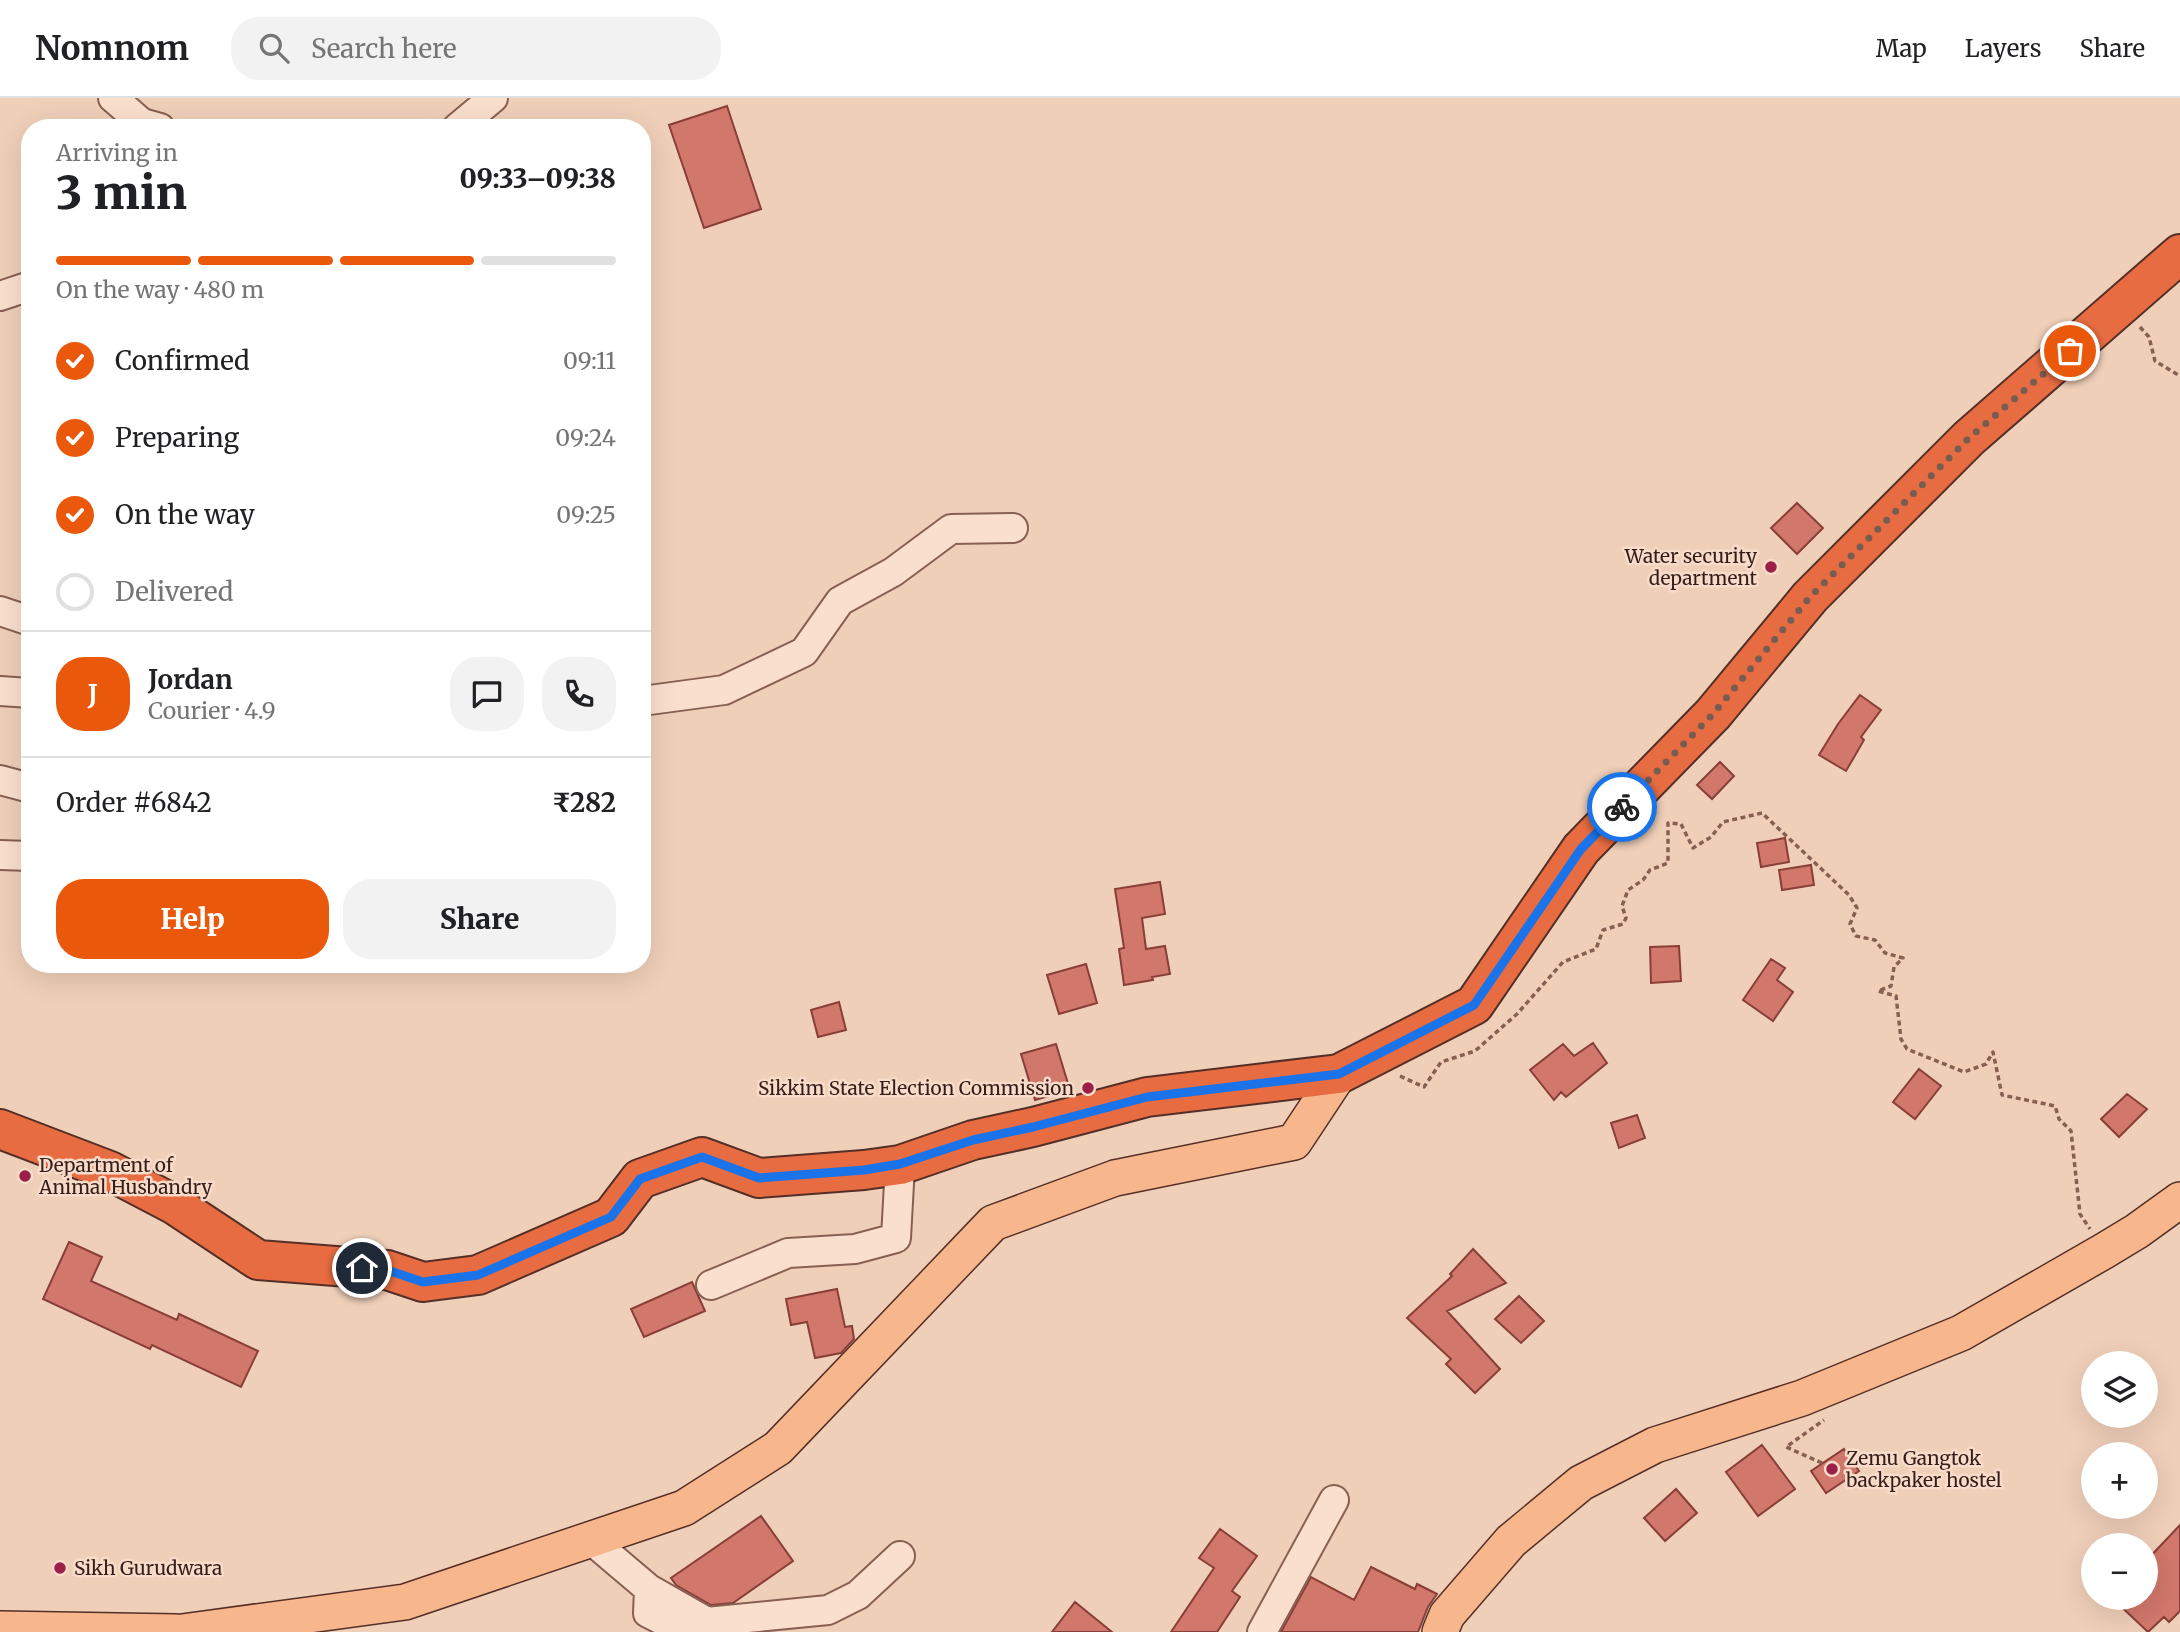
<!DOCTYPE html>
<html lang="en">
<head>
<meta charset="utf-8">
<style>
	:root { --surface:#fff; --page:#f2f2f2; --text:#202124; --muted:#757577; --line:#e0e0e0; --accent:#ea580c }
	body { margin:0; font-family:Merriweather,serif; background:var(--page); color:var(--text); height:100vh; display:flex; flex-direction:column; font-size:26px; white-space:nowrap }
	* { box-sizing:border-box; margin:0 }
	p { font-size:23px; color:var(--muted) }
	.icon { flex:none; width:38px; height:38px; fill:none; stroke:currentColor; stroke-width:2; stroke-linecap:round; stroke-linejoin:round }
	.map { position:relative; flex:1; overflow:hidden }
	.panel { position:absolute; left:21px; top:21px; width:630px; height:854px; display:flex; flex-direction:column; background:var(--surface); border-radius:28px; box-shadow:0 7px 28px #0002 }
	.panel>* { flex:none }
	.buttons { position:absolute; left:2081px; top:1253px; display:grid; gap:14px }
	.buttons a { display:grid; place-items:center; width:77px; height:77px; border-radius:50%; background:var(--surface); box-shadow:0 7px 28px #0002; font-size:35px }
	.pin { position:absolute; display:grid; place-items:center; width:60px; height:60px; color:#fff; margin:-30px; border:4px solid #fff; border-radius:50%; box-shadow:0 2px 7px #0007 }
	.courier { position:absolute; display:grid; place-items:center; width:70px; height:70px; margin:-35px; border:5px solid #1a73e8; border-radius:50%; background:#fff; color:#222; box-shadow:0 2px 9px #0007 }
	.summary em { font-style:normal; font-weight:800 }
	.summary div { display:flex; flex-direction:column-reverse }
	.summary { display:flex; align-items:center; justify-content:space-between; height:119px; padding:0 35px }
	h1 { font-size:46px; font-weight:800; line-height:52px }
	.bar { display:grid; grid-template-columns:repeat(4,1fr); gap:10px 7px; align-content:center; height:84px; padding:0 35px }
	.bar i { height:9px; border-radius:5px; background:var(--line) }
	.bar .on { background:var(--accent) }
	.bar p { grid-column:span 4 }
	.line { display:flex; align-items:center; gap:18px; padding:0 35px; border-top:2px solid var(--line) }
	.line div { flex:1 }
	.round { display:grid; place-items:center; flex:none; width:74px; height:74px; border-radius:28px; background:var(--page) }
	ol { padding:0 35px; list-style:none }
	li { display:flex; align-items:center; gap:21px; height:77px }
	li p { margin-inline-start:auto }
	li .icon { padding:7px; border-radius:50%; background:var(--accent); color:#fff; stroke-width:4 }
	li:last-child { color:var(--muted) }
	li i { width:38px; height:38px; border:4px solid var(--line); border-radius:50% }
	.cta { display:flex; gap:14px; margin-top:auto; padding:14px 35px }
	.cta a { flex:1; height:80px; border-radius:28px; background:var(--accent); color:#fff; font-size:28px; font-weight:800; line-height:80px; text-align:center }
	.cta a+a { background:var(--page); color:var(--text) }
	header { display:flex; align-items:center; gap:42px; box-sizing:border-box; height:98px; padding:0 35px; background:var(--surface); border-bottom:2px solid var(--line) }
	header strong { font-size:33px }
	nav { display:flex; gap:38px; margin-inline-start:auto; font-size:24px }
	.search { width:490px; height:63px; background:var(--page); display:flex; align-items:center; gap:18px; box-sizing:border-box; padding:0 24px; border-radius:28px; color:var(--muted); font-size:26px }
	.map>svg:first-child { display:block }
	.building { fill:#d2776c; stroke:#883f37; stroke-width:2 }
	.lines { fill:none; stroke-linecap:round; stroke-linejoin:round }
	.minor-casing { stroke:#885f53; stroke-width:32 }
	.major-casing { stroke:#542f28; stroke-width:38 }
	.highway-casing { stroke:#542f28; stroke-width:42 }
	.path { stroke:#885f53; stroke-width:3.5; stroke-dasharray:5 3.5; stroke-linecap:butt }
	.minor { stroke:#fbdfcd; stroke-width:28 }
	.major { stroke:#f8b68c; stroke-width:35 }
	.highway { stroke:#e86c41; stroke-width:38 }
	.done { stroke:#765c51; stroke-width:7; stroke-dasharray:0 12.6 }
	.route { stroke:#1a73e8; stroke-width:9 }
	.poi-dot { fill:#9b1f46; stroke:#f8dcc9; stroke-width:2.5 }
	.labels { text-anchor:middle; stroke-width:5; stroke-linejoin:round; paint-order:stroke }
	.poi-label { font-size:19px; fill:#351e19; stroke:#f8dcc9; text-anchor:start }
</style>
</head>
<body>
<header>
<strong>Nomnom</strong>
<div class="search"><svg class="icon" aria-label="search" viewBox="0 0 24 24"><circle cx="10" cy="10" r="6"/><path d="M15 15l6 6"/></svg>Search here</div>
<nav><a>Map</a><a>Layers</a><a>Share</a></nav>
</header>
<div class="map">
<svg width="2180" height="1534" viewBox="0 0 2180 1534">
	<rect width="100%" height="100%" fill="#f0cfb9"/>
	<path class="building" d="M727 8 761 111 704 130 669 27Z
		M1797 405 1823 430 1797 456 1771 430Z
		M1860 597 1881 612 1861 639 1864 642 1846 673 1819 657 1838 626Z
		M1720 664 1734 678 1712 701 1697 687Z
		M1785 740 1789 764 1761 769 1757 745Z
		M1811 767 1814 787 1782 792 1779 772Z
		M1160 784 1165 816 1142 820 1146 851 1165 848 1170 876 1152 879 1153 882 1124 887 1119 851 1124 850 1115 791Z
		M1679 848 1681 883 1651 885 1650 849Z
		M1771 861 1785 870 1777 882 1793 894 1773 923 1743 902Z
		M1086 866 1097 905 1059 916 1047 877Z
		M839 904 846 932 818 939 811 912Z
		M1593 945 1607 965 1566 999 1561 994 1554 1002 1530 972 1563 946 1574 958Z
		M1056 946 1070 992 1035 1002 1021 956Z
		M1919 971 1941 988 1915 1021 1893 1004Z
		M2127 996 2147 1011 2119 1039 2101 1021Z
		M1637 1017 1645 1040 1619 1050 1611 1025Z
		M69 1144 102 1159 91 1183 177 1222 179 1216 258 1253 241 1289 152 1247 150 1251 43 1201Z
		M1473 1151 1506 1185 1447 1213 1500 1271 1475 1295 1446 1266 1451 1261 1407 1220 1452 1178 1450 1176Z
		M692 1184 705 1213 644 1239 631 1211Z
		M837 1191 845 1229 852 1228 854 1241 841 1255 815 1260 807 1224 791 1227 786 1201Z
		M1519 1198 1544 1223 1521 1245 1495 1221Z
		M1762 1347 1795 1391 1758 1418 1726 1374Z
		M1844 1351 1859 1373 1826 1395 1811 1373Z
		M1676 1391 1697 1415 1665 1443 1644 1420Z
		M761 1418 793 1463 733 1505 711 1507 676 1487 671 1480Z
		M2180 1427V1513L2169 1524 2164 1519 2148 1534 2112 1500H2146V1463Z
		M1220 1431 1257 1458 1232 1493 1240 1499 1217 1534H1171L1214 1470 1199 1460Z
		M1371 1469 1415 1491 1417 1486 1437 1496 1428 1509 1418 1534H1281L1311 1479 1354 1502Z
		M1075 1504 1112 1534H1052Z"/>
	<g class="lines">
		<defs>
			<path id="minor" d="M113 0 142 25 160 30
				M457 30 493 0
				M0 198 30 188
				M0 513 30 523
				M0 593 30 595
				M642 603 724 592 804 554 840 503 893 474 951 431 1013 430
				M0 682 30 690
				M0 757 30 758
				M711 1187 788 1155 855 1151 896 1140 900 1067
				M590 1441 649 1491 707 1524 828 1512 858 1497 900 1458
				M649 1491 648 1515 670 1526 698 1534
				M1262 1534 1334 1402"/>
			<path id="major" d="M0 1531 176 1534
				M182 1534 405 1504 684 1410 778 1350 993 1125 1115 1080 1294 1044 1339 976
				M1440 1534 1447 1517 1511 1443 1581 1385 1655 1347 1802 1300 1961 1235 2104 1153 2137 1133 2180 1102"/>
			<path id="highway" d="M0 1031 110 1073 175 1107 258 1162 387 1172 423 1184 478 1177 611 1119 640 1081 702 1059 759 1080 864 1072 900 1067 973 1042 1033 1029 1147 999 1339 976 1474 907 1581 751 1713 616 1810 499 1969 340 2180 156"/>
		</defs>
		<use href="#minor" class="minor-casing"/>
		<use href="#major" class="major-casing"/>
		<use href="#highway" class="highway-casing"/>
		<path class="path" d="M2140 229 2149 239 2155 263 2180 278
			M1400 978 1424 989 1441 964 1475 953 1517 916 1563 864 1596 851 1603 832 1623 826 1626 820 1622 808 1628 792 1643 782 1650 772 1668 765V725L1681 726 1693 750 1711 739 1723 724 1762 715 1849 797 1857 810 1850 826 1856 838 1875 842 1885 855 1903 860 1894 869 1891 888 1878 893 1896 898 1901 941 1907 951 1964 974 1986 966 1993 954 2002 997 2055 1008 2059 1021 2071 1033 2080 1116 2090 1131
			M1822 1365 1786 1349 1824 1322"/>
		<use href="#minor" class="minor"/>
		<use href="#major" class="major"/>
		<use href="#highway" class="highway"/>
	</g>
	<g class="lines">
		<path class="done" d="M1622 709 1713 616 1810 499 1969 340 2070 253"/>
		<path class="route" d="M362 1170 387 1172 423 1184 478 1177 611 1119 640 1081 702 1059 759 1080 864 1072 900 1066 973 1042 1033 1029 1147 999 1339 976 1474 907 1581 751 1622 709"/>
	</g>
	<g class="poi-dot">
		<circle cx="1771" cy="469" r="7"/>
		<circle cx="1088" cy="990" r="7"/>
		<circle cx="25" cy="1078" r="7"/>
		<circle cx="1832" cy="1371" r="7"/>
		<circle cx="60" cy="1470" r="7"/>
	</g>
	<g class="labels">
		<g class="poi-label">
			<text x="1757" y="465" text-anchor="end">Water security<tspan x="1757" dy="22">department</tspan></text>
			<text x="1074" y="997" text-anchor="end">Sikkim State Election Commission</text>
			<text x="39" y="1074">Department of<tspan x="39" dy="22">Animal Husbandry</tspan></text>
			<text x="1846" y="1367">Zemu Gangtok<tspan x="1846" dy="22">backpaker hostel</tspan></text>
			<text x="74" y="1477">Sikh Gurudwara</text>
		</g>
	</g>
</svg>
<div class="buttons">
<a><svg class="icon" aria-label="layers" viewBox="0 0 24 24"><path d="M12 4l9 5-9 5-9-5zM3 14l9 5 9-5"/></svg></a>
<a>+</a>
<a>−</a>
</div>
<div class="pin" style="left:2070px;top:253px;background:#ea580c"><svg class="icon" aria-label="bag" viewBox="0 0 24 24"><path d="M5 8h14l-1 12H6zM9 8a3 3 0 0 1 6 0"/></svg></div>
<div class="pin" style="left:362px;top:1170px;background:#1f2937"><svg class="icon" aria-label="home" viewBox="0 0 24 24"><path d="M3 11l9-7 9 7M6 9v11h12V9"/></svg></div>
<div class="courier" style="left:1622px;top:709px"><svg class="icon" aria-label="bike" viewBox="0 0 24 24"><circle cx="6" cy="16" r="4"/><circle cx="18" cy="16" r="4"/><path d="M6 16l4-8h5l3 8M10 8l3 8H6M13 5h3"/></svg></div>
<section class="panel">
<div class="summary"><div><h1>3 min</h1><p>Arriving in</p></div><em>09:33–09:38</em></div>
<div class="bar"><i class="on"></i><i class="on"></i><i class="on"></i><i></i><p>On the way · 480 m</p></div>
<ol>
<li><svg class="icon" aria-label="check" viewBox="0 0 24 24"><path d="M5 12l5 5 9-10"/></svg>Confirmed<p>09:11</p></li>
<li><svg class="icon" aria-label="check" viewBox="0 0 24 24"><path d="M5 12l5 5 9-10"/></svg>Preparing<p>09:24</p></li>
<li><svg class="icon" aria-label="check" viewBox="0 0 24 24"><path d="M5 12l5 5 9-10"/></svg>On the way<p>09:25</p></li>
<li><i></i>Delivered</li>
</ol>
<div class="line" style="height:126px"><b class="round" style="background:var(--accent);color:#fff">J</b><div><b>Jordan</b><p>Courier · 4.9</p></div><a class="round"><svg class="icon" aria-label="chat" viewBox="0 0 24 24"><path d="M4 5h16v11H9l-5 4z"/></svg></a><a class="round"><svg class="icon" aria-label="phone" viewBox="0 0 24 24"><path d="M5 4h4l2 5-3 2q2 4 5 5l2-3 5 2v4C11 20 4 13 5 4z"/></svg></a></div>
<div class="line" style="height:91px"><div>Order #6842</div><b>₹282</b></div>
<div class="cta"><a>Help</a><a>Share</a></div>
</section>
</div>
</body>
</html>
